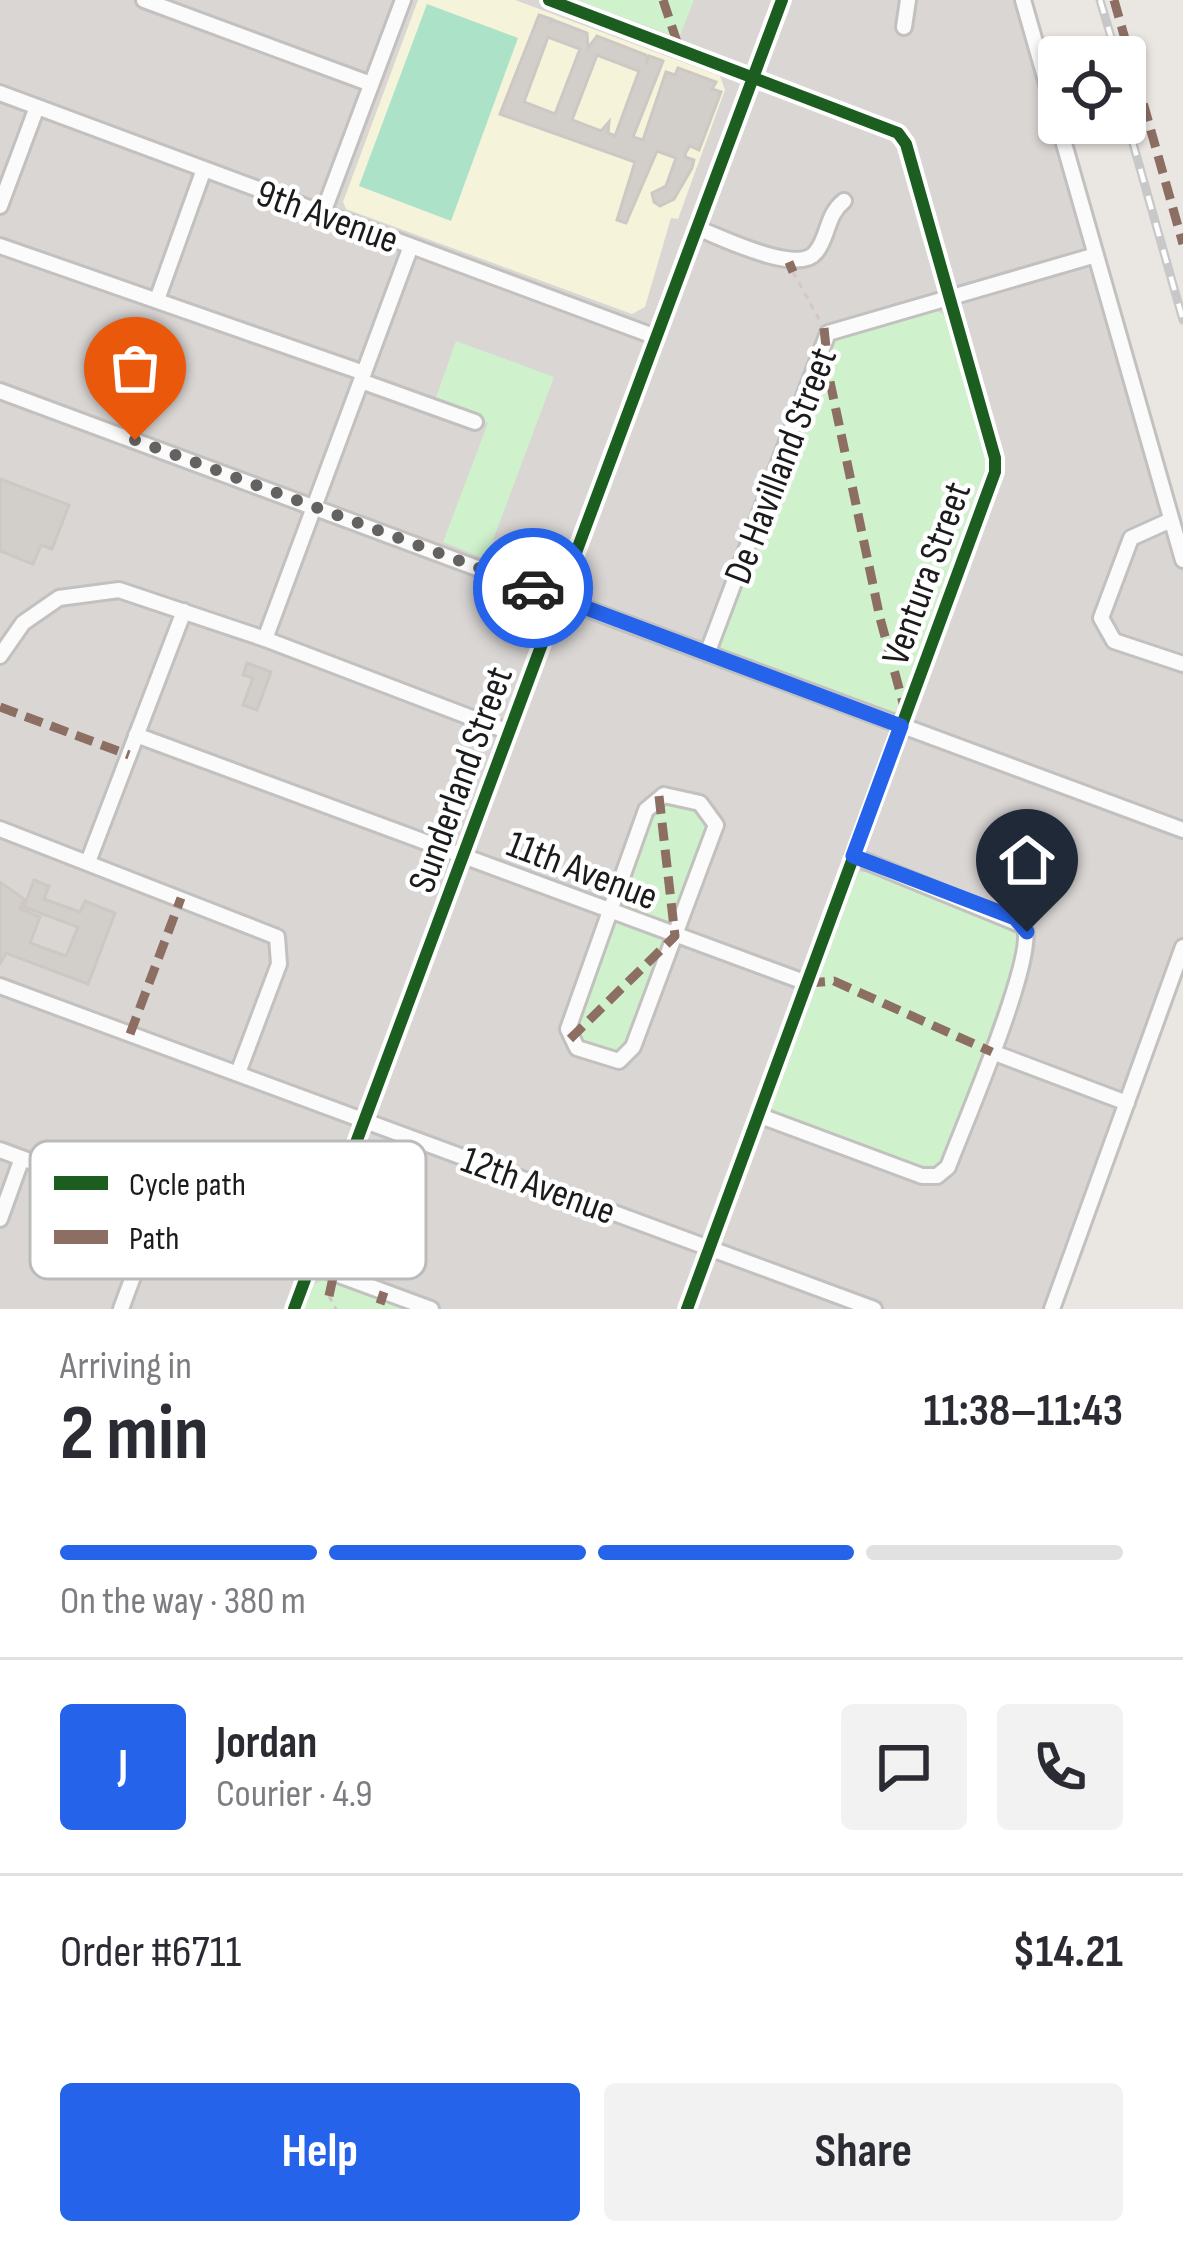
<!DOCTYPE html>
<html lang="en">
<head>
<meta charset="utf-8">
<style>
	:root { --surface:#fff; --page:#f2f2f3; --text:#2b2b33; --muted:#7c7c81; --line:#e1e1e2; --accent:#2563eb }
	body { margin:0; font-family:"Sofia Sans Condensed",sans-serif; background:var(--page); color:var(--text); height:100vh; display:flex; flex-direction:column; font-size:45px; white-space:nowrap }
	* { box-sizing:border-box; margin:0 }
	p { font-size:39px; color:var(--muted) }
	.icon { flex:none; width:66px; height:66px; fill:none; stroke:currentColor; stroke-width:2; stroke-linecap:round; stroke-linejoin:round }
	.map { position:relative; height:1309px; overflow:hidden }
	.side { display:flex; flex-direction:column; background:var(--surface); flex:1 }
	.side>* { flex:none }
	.buttons { position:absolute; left:1038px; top:36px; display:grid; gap:24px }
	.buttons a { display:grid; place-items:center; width:108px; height:108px; border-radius:12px; background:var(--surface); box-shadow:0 3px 9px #0004; font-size:60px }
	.pin { position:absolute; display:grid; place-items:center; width:102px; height:102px; color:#fff; margin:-123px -51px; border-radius:50% 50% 50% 0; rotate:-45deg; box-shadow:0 0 12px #0007 }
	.pin .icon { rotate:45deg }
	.courier { position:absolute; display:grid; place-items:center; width:120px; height:120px; margin:-60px; border:9px solid #2563eb; border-radius:50%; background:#fff; color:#222; box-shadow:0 3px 15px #0007 }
	.overview em { font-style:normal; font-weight:700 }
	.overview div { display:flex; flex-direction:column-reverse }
	.overview { display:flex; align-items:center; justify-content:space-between; height:204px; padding:0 60px }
	h1 { font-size:78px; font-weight:700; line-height:90px }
	.bar { display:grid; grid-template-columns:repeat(4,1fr); gap:18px 12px; align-content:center; height:144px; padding:0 60px }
	.bar i { height:15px; border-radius:9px; background:var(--line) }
	.bar .selected { background:var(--accent) }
	.bar p { grid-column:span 4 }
	.line { display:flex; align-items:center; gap:30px; padding:0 60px; border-top:3px solid var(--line) }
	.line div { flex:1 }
	.round { display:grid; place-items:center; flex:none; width:126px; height:126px; border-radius:12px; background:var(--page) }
	.action { display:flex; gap:24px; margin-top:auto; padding:24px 60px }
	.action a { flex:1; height:138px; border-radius:12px; background:var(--accent); color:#fff; font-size:48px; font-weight:700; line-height:138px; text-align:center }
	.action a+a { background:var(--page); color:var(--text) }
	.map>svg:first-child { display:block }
	.residential { fill:#d9d6d4 }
	.education { fill:#f6f3db }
	.park { fill:#cff1cc }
	.pitch { fill:#ace3c8 }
	.building { fill:#d2cfcb; stroke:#cdc8c4; stroke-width:3; fill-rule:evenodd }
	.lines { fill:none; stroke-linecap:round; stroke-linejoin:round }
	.minor-casing { stroke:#c2c1bf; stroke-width:20 }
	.path { stroke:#d6c5c2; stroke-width:3; stroke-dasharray:6 6; stroke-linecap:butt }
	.minor { stroke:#fcfbfb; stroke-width:14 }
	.rail-casing { stroke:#c9c8c8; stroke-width:9 }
	.rail { stroke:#fff; stroke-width:4.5; stroke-dasharray:14; stroke-linecap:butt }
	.quiet { stroke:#8d6e63; stroke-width:9; stroke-dasharray:18 9; stroke-linecap:butt }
	.cycleway-casing { stroke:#fff; stroke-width:20 }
	.cycleway { stroke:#1b5e20; stroke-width:12 }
	.done { stroke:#636261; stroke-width:12; stroke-dasharray:0 21.6 }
	.route { stroke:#2563eb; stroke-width:15 }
	.labels { text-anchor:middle; stroke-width:9; stroke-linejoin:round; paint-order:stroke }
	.street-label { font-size:39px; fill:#1b1b1b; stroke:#fff }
	.key { fill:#fff; stroke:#bbb; stroke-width:3 }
	.key-label { font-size:33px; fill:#1b1b1b }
</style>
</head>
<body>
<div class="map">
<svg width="1183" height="1309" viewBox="0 0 1183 1309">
	<rect width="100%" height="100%" fill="#eae7e2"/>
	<path class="residential" d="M0 0H1023L1183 560V947L1052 1309H0Z"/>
	<path class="education" d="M418 0H515L720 76 725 90 678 219 671 218 645 307 632 314 346 209 343 202Z"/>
	<path class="park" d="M575 0H694L679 38Z
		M932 307 950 319 990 467 903 704 895 712H883L729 656 720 646 719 633 832 336Z
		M456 341 554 377 486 559 443 542 488 423 434 403Z
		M688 798 715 825 629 1056 577 1048 568 1029 649 804Z
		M859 872H871L1019 929 1023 947 944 1161 931 1171 780 1117 768 1104Z
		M327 1278 413 1309H303L313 1285Z"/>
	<path class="pitch" d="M427 4 518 38 451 221 359 186Z"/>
	<path class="building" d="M539 15 551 19 549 24 553 20 587 33 588 48 597 36 646 55 647 61 649 56 663 61 633 137 643 140 666 72 675 75 678 68 716 82 712 89 721 92 699 150 690 146 686 152 685 157 694 160 692 168 674 199 660 206 654 202 652 193 666 186 676 158 657 151 626 223 617 220 635 162 500 114ZM548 37 580 49 555 114 524 102ZM597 55 639 71 615 136 608 133 609 122 601 131 572 120Z
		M0 479 69 505 52 549 41 545 33 564 0 551Z
		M247 663 271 672 257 710 243 705 253 678 243 675Z
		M34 880 49 886 44 899 80 912 85 901 115 913 88 984 6 953 0 964V882L24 899 20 909 40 917 30 943 66 956 78 927 24 907Z"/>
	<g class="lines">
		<defs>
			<path id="minor" d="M144 0 371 84
				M549 0 898 133 906 144 995 458V472L687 1309
				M1023 0 1183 560
				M904 27 908 0
				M0 93 656 337
				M0 206 37 107
				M323 213 403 0
				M697 228C721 237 798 276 816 252 829 236 826 215 844 201
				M0 246 364 373
				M158 297 204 169
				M361 381 475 422
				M0 391 1183 830
				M1171 520 1131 538 1101 618 1114 641 1183 664
				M265 639 411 246
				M707 654 828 333 1096 255
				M0 656 23 623 59 598 119 590 265 639 509 732
				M136 735 807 983
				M664 795 700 803 716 825 633 1047 619 1061 577 1048 568 1029 646 810Z
				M0 829 277 937 279 964 238 1073
				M88 862 184 611
				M0 986 874 1309
				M992 1052 1127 1103
				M758 1115 922 1176H937L948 1167C963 1127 1038 954 1024 926L853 856
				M0 1150 431 1309
				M0 1219 22 1158
				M121 1309 158 1209
				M294 1309 782 0
				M1052 1309 1183 947"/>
		</defs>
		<use href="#minor" class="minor-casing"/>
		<path class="path" d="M793 272 820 321
			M329 1296 336 1309"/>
		<use href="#minor" class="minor"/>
		<defs>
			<path id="rail" d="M1100 0 1117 57
				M1125 115 1183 320"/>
		</defs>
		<use href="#rail" class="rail-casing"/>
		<use href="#rail" class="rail"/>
		<path class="quiet" d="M663 0 679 48
			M1114 0 1183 244
			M789 262 793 272
			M824 328 829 377 880 618 906 714
			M0 707 129 755
			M807 983 834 981 992 1052
			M130 1034 181 898
			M570 1039 675 936 659 796
			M329 1296 334 1273
			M380 1304 384 1292"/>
		<defs>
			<path id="cycleway" d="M549 0 898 133 906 144 995 458V472L687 1309
				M294 1309 782 0"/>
		</defs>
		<use href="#cycleway" class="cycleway-casing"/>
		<use href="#cycleway" class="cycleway"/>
	</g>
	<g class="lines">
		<path class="done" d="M135 440 533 588"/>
		<path class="route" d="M533 588 901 726 853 856 1015 918 1027 932"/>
	</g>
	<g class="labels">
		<g class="street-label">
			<text transform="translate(328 215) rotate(20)" y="14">9th Avenue</text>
			<text transform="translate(779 465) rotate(-69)" y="14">De Havilland Street</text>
			<text transform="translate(925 573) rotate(-70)" y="14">Ventura Street</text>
			<text transform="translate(459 779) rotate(-70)" y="14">Sunderland Street</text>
			<text transform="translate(583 869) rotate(21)" y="14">11th Avenue</text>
			<text transform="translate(539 1184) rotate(20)" y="14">12th Avenue</text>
		</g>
	</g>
	<rect x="30" y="1141" width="396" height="138" rx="18" class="key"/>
	<rect x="54" y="1176" width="54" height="14" fill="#1b5e20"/>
	<rect x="54" y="1230" width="54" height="14" fill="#8d6e63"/>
	<g class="key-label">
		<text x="129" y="1195">Cycle path</text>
		<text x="129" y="1249">Path</text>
	</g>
</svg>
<div class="buttons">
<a><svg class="icon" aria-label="locate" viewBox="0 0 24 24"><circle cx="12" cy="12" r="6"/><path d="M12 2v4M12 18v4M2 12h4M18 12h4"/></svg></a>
</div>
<div class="pin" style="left:135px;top:440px;background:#ea580c"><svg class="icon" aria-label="bag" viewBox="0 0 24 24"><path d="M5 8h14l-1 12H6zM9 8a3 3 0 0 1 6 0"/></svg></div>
<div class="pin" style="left:1027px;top:932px;background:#1f2937"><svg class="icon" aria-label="home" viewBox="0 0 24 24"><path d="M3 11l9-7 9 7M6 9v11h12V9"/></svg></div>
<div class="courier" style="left:533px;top:588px"><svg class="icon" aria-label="car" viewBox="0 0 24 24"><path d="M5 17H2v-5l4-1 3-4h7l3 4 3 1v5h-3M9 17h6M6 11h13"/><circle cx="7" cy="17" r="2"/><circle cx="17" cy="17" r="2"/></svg></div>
</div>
<section class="side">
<div class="overview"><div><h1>2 min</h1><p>Arriving in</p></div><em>11:38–11:43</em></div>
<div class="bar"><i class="selected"></i><i class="selected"></i><i class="selected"></i><i></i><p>On the way · 380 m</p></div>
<div class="line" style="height:216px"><b class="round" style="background:var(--accent);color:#fff">J</b><div><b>Jordan</b><p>Courier · 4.9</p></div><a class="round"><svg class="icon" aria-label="chat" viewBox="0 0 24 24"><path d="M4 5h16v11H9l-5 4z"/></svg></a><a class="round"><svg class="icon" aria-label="phone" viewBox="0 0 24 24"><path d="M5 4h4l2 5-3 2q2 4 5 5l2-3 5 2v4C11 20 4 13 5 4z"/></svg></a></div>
<div class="line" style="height:156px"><div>Order #6711</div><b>$14.21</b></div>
<div class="action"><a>Help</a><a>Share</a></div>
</section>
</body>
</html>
